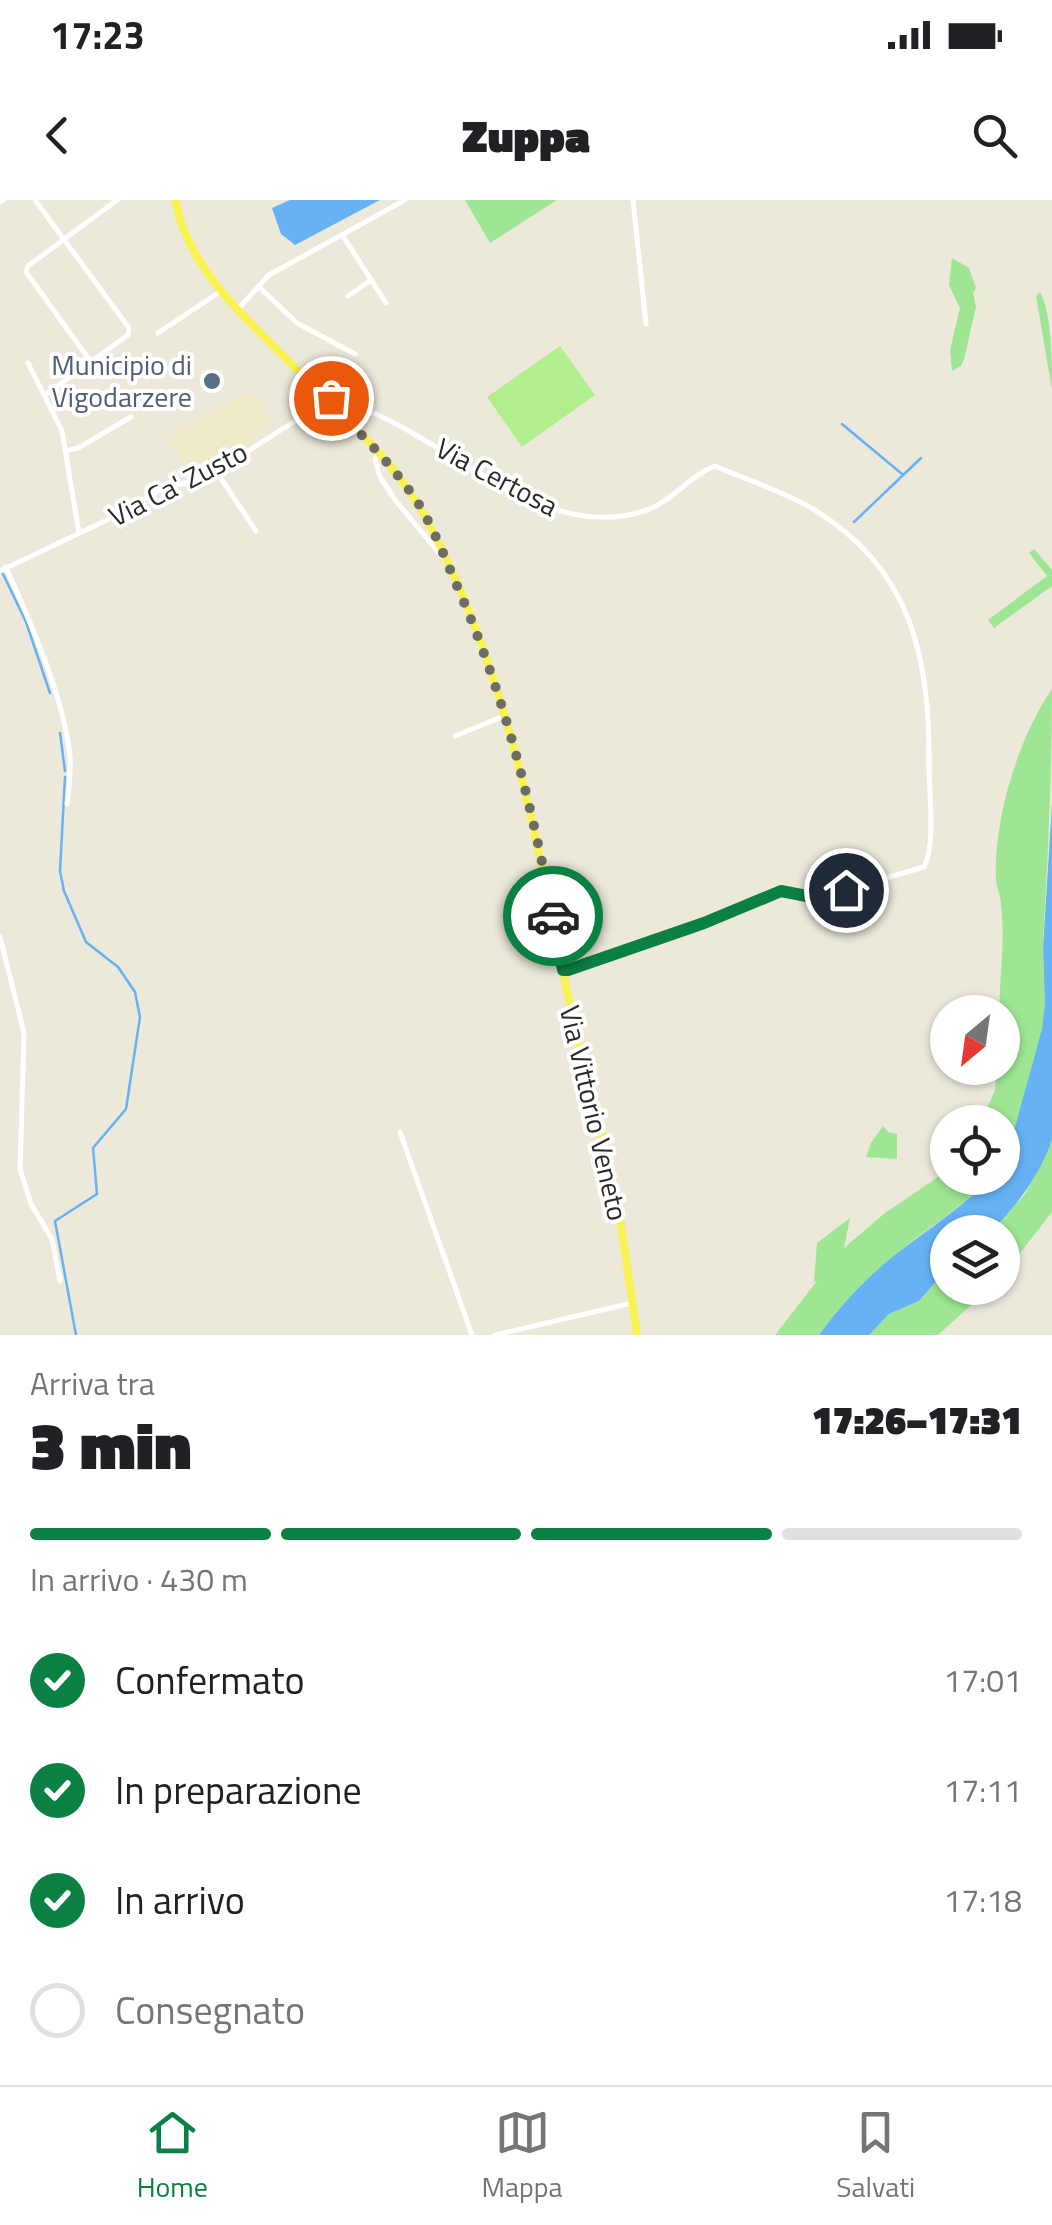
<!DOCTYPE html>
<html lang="it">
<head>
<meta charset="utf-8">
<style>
	:root { --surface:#fff; --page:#f6f6f6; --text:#202124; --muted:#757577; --line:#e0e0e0; --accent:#0b8043 }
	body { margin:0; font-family:"Titillium Web",sans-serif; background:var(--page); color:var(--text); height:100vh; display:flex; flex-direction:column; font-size:38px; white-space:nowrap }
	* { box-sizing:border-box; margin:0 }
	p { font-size:32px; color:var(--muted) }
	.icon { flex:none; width:55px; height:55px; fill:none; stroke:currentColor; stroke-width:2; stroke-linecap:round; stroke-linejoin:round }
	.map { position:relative; height:1135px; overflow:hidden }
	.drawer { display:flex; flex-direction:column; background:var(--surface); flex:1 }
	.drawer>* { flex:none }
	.needle { width:65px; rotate:209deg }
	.controls { position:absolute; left:930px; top:795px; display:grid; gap:20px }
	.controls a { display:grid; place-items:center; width:90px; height:90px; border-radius:50%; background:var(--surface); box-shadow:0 2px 8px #0004; font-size:50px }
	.pin { position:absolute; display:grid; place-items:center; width:85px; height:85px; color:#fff; margin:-42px; border:5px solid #fff; border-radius:50%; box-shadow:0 2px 10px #0007 }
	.courier { position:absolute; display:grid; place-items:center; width:100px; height:100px; margin:-50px; border:8px solid #0b8043; border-radius:50%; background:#fff; color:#222; box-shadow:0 2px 12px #0007 }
	.summary em { font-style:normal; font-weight:800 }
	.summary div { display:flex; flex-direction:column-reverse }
	.summary { display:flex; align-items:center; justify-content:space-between; height:170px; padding:0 30px }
	h1 { font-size:65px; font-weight:800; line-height:75px }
	.bar { display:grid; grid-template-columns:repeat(4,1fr); gap:15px 10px; align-content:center; height:120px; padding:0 30px }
	.bar i { height:12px; border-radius:8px; background:var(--line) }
	.bar .active { background:var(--accent) }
	.bar p { grid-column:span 4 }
	ol { padding:0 30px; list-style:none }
	li { display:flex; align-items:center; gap:30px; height:110px }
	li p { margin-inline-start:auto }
	li .icon { padding:10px; border-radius:50%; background:var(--accent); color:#fff; stroke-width:4 }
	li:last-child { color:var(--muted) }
	li i { width:55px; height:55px; border:5px solid var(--line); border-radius:50% }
	.status { display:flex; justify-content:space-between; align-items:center; height:70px; padding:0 50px; background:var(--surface); direction:ltr }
	.status svg { height:28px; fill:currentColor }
	header { display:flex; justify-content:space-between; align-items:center; height:130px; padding:0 30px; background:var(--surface); font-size:45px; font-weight:800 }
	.dock { display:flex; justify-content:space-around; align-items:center; height:140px; border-top:2px solid var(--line); background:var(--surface); font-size:28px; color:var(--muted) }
	.dock a { display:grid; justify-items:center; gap:5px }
	.dock .active { color:var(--accent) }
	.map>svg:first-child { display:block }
	.education { fill:#efeac8 }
	.green { fill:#9ee693 }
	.pitch { fill:#b1ee8d }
	.water { fill:#66b2f5 }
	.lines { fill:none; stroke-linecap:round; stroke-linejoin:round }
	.stream { stroke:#66b2f5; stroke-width:2.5 }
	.minor { stroke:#fff; stroke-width:5 }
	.major { stroke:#f8f353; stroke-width:8 }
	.done { stroke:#6d6c67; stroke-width:10; stroke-dasharray:0 18 }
	.route { stroke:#0b8043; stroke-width:12 }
	.service-dot { fill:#5c6f8a; stroke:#fff; stroke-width:4 }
	.labels { text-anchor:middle; stroke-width:8; stroke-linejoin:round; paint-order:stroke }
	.service-label { font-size:28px; fill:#4e5e75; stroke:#fff; text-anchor:end }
	.street-label { font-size:28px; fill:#292929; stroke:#fff }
</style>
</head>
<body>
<div class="status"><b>17:23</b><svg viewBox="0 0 49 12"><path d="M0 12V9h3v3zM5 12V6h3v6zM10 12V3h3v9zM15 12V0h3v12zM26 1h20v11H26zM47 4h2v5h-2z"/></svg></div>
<header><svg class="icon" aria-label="back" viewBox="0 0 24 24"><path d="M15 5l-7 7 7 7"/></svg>Zuppa<svg class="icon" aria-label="search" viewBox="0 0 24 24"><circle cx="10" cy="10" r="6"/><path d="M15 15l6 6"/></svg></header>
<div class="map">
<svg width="1052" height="1135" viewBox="0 0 1052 1135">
	<rect width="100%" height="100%" fill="#ece8da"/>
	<path class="education" d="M252 189 273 224 252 237 254 242 192 277 167 239Z"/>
	<path class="green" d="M465 0H557L490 43Z
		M952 58 969 68 976 88 973 93 976 107 964 159 961 166 952 171 950 150 960 108 949 85Z
		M1040 92C1052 113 1052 164 1052 190L1036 96Z
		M1034 349 1052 370V386L994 428 988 420 1047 376 1029 353Z
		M1052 489C1052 574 1048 657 1043 742 1042 762 1046 783 1045 803 1043 842 1021 924 1003 958L1002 922H981L995 890 997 868H1002V812H999C1000 778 1005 737 1001 704 1001 696 997 689 996 681 993 621 1018 538 1052 489Z
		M883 926 888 932 897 934V959L866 957 871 943Z
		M1052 940V1012L1003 1075 1002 1032H990L1025 994Z
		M947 971 948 978H958L943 992 961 978H990C965 1005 935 1023 906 1046 874 1072 843 1101 819 1135H775L817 1081 814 1082 817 1043 850 1018 844 1048 885 1013Z
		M947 1069 948 1088H990L938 1135H869L889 1114 919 1101Z"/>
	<path class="pitch" d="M560 146 595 195 522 247 487 197Z"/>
	<path class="water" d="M290 0H380L295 45 281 34 272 8Z
		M1052 603V940C1039 976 1017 1006 990 1032H948L947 1069 919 1101 889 1114 869 1135H819C844 1100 877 1067 912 1042 940 1021 967 1003 990 978H1002L1003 958 1014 931 1042 829 1045 803 1043 748Z"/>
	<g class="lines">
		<path class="stream" d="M842 224 902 274
			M854 322 921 258
			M3 374 26 422 50 493
			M60 533 65 571
			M65 577 60 671 64 691 86 742 118 767 135 792 140 817 126 909 93 948 97 994 55 1021 76 1135"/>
		<path class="minor" d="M35 0 129 128 128 135 45 195
			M633 0 646 124
			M0 2 3 0
			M343 36 386 103
			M260 88 297 123 355 154
			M348 96 371 80
			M238 109 269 75 405 0
			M158 133 221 91
			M91 162 26 72 28 66 117 0
			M28 163 62 231 79 333
			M66 251 78 248 131 217
			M378 253 375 259 380 277 396 301 444 359
			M216 271 256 331
			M6 367C31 424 63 494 70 556 71 571 69 588 67 604
			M0 371 105 321 160 290 199 279 220 269 331 198C436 222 534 347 644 311 672 302 689 276 715 266 747 280 783 291 813 309 913 369 930 460 929 568 929 594 936 645 924 667L817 698 781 691 704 723 563 770
			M455 536 504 516
			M0 737 24 833 20 969 31 1004 52 1039 60 1081
			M400 932 472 1135
			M495 1135 632 1103"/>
		<path class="major" d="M175 0C187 62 232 105 275 148 329 202 393 255 429 324 508 474 536 637 569 801 583 871 605 938 618 1008 625 1050 631 1093 637 1135"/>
	</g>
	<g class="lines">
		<path class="done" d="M331 198 327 200C359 232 393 265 418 303 434 329 445 358 457 386 504 493 531 603 553 716"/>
		<path class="route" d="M553 716 563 770H568L704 723 781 691 817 698 846 690"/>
	</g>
	<circle class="service-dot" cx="212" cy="181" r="10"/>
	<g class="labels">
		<g class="service-label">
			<text x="192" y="175">Municipio di<tspan x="192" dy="32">Vigodarzere</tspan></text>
		</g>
		<g class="street-label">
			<text transform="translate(497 277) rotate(28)" y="10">Via Certosa</text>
			<text transform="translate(178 284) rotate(-27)" y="10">Via Ca' Zusto</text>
			<text transform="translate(594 913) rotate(77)" y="10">Via Vittorio Veneto</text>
		</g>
	</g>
</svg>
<div class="controls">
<a><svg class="needle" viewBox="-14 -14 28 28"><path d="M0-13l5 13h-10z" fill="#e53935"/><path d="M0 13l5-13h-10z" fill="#757577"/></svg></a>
<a><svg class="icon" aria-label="locate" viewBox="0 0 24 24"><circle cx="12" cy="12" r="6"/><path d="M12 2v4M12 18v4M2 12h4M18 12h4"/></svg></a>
<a><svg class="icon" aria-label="layers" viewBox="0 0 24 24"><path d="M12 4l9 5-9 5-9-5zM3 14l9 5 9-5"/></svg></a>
</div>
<div class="pin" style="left:331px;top:198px;background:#ea580c"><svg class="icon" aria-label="bag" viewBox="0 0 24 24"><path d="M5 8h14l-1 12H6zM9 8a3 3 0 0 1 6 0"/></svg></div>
<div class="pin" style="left:846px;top:690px;background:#1f2937"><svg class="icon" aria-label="home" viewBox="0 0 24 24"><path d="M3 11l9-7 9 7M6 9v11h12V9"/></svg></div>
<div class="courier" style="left:553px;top:716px"><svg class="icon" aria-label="car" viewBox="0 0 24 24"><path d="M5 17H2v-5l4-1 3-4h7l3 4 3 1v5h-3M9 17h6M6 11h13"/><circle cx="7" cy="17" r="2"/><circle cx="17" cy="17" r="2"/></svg></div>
</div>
<section class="drawer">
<div class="summary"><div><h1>3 min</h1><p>Arriva tra</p></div><em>17:26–17:31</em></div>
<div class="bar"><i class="active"></i><i class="active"></i><i class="active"></i><i></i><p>In arrivo · 430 m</p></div>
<ol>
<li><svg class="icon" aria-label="check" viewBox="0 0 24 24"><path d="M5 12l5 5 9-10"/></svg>Confermato<p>17:01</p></li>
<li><svg class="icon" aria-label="check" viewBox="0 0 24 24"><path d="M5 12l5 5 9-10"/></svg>In preparazione<p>17:11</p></li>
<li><svg class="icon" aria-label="check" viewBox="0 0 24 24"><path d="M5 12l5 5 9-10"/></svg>In arrivo<p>17:18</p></li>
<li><i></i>Consegnato</li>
</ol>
</section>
<nav class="dock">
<a class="active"><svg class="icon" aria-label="home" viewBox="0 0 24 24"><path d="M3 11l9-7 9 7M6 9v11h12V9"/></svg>Home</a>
<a><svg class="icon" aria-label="map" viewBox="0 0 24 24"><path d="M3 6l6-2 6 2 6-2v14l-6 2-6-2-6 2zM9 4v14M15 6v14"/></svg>Mappa</a>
<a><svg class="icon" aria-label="saved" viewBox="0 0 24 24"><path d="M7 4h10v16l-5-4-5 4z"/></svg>Salvati</a>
</nav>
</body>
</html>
